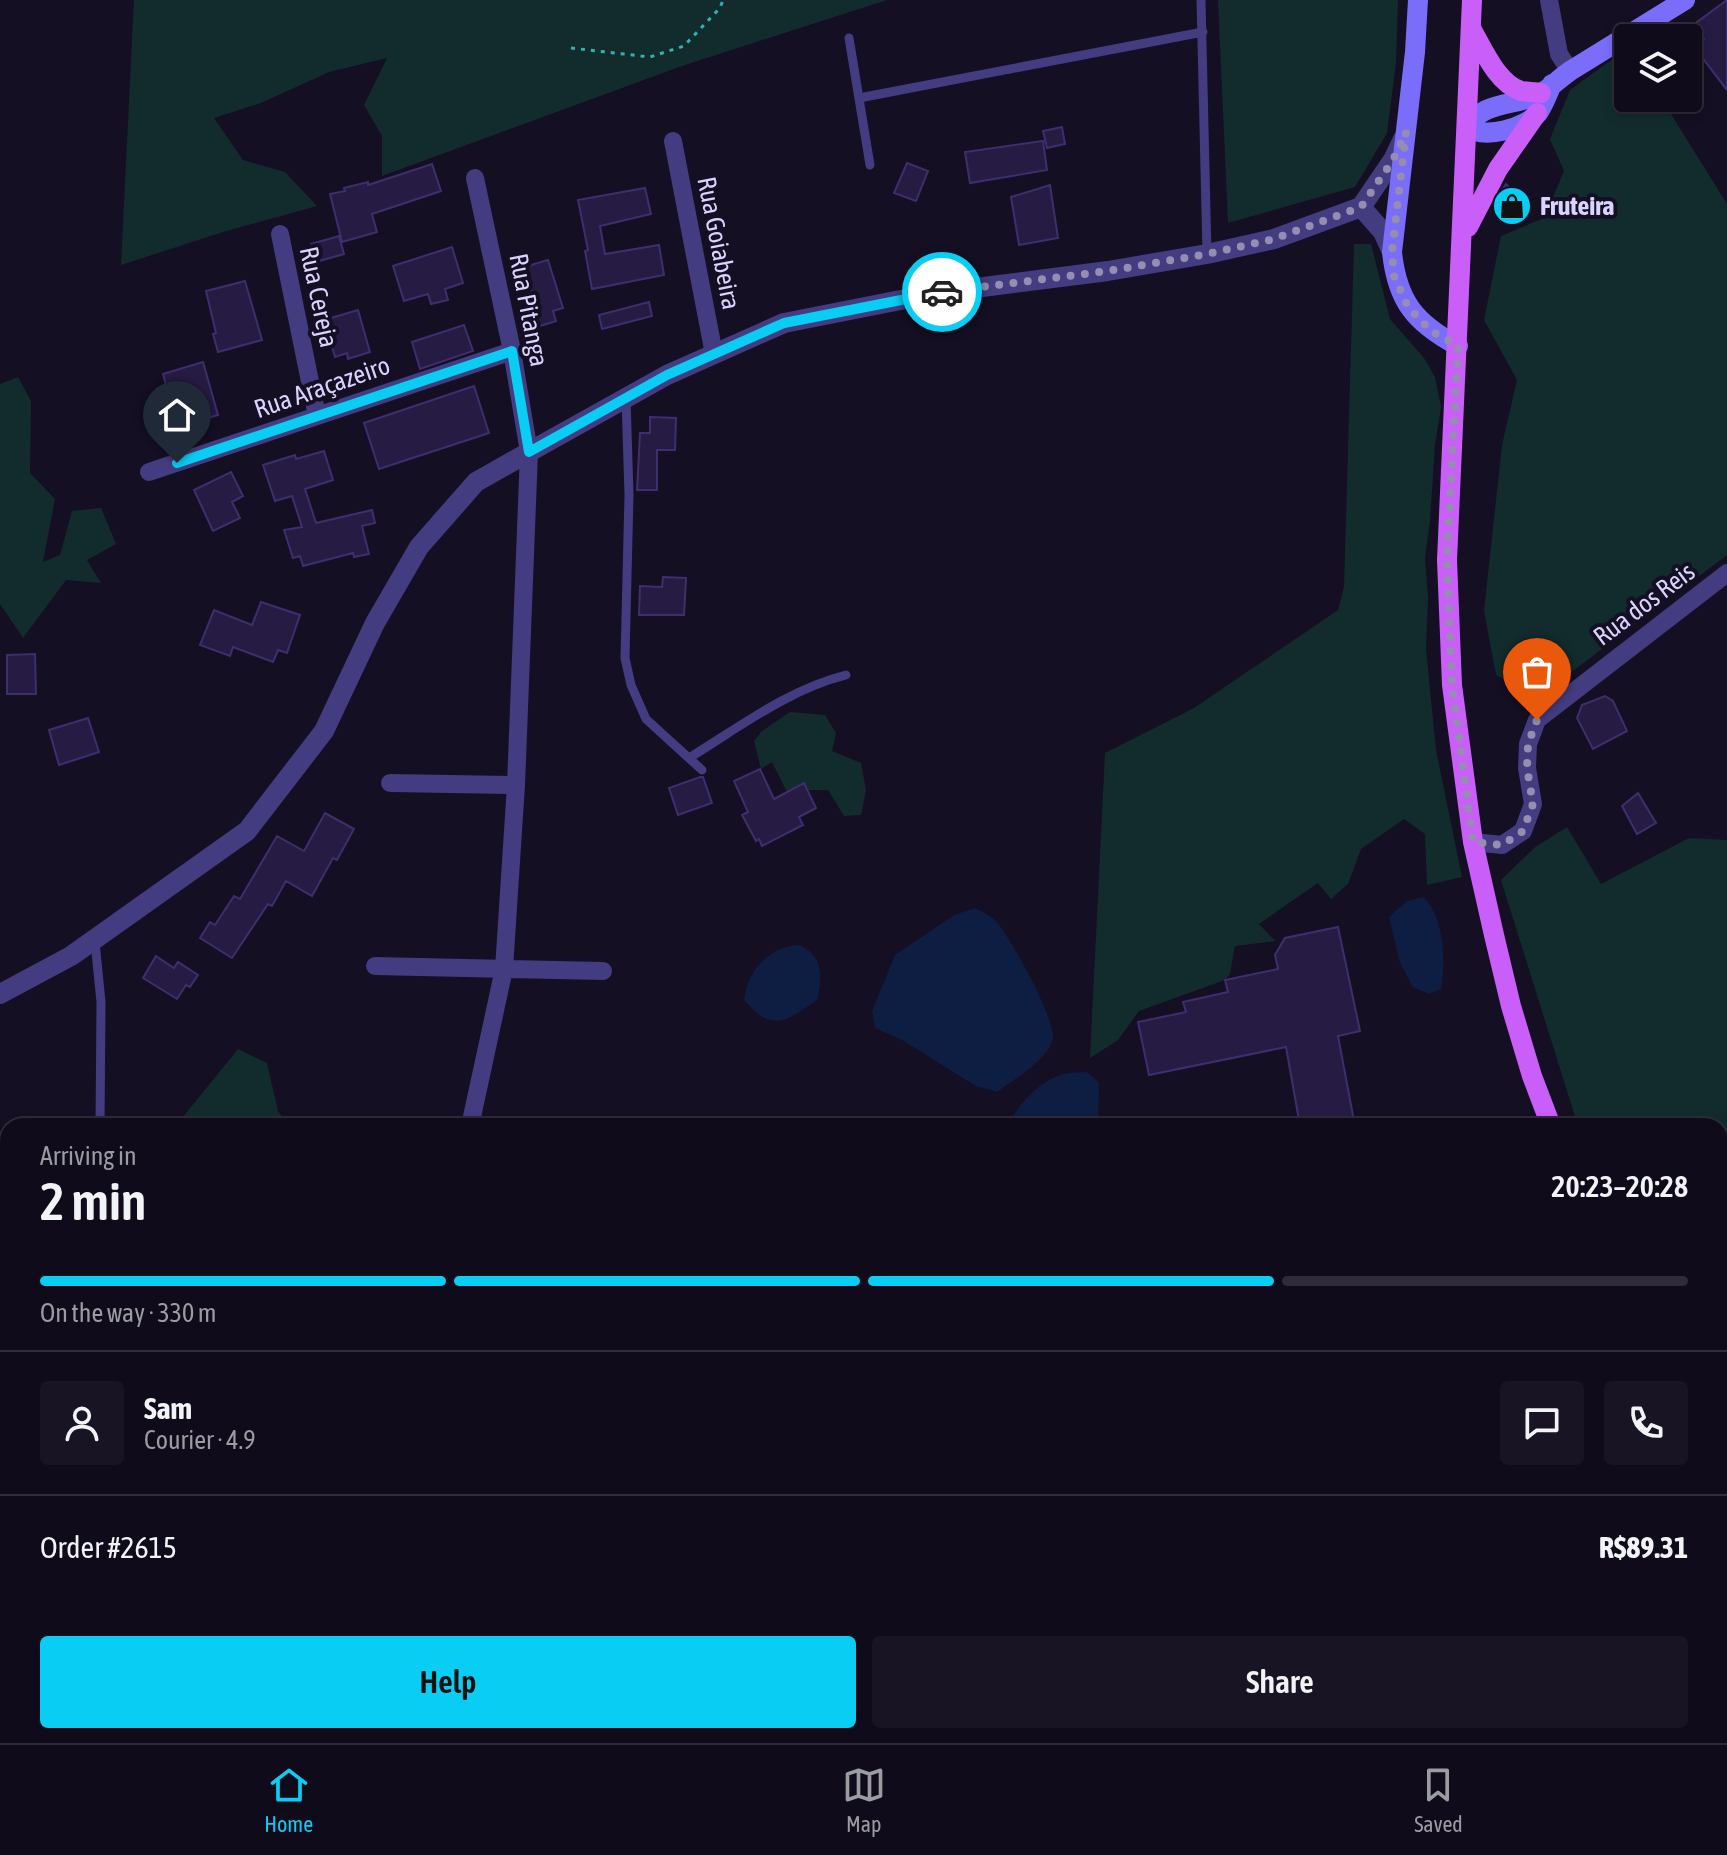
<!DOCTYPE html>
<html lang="en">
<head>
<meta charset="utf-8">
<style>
	:root { --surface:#0f0b1a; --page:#181423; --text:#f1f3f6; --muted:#9b9ba2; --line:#2f2b39; --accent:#09cdf3 }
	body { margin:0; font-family:"Asap Condensed",sans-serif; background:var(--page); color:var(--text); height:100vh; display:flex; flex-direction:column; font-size:30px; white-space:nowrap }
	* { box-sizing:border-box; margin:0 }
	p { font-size:26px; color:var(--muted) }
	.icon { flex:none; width:44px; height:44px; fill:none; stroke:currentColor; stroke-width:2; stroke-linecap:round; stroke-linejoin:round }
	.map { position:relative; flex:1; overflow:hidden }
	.panel { position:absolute; left:0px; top:1118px; width:1728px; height:626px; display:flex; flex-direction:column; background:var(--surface); border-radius:24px 24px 0 0; box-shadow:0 4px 12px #0003,0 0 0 2px var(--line) }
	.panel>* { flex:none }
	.tools { position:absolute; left:1614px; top:24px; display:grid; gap:16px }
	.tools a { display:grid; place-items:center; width:88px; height:88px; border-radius:8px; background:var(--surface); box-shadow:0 4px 12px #0003,0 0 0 2px var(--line); font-size:40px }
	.pin { position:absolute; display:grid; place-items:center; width:68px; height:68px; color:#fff; margin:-82px -34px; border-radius:50% 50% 50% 0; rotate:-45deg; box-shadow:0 0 8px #0007 }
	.pin .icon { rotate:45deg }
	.courier { position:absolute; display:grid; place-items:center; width:80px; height:80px; margin:-40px; border:6px solid #09cdf3; border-radius:50%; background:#fff; color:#222; box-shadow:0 2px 10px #0007 }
	.headline em { font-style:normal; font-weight:600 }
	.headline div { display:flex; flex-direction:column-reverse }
	.headline { display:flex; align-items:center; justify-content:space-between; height:136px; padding:0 40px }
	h1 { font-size:52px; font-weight:600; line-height:60px }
	.bar { display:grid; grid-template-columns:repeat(4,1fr); gap:12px 8px; align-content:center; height:96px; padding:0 40px }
	.bar i { height:10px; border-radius:6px; background:var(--line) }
	.bar .on { background:var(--accent) }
	.bar p { grid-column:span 4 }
	.line { display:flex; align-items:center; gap:20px; padding:0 40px; border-top:2px solid var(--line) }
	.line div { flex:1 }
	.round { display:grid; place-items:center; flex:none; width:84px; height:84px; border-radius:8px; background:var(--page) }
	.action { display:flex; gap:16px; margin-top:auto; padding:16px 40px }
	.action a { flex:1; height:92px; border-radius:8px; background:var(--accent); color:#111; font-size:32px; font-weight:600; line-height:92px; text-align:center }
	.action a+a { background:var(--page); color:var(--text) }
	.tabs { display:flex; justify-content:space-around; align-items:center; height:112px; border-top:2px solid var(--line); background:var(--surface); font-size:22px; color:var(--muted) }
	.tabs a { display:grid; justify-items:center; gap:4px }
	.tabs .on { color:var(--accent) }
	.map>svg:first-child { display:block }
	.green { fill:#122c2d }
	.water { fill:#0e1e43 }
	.building { fill:#261c43; stroke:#3f2e6e; stroke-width:2 }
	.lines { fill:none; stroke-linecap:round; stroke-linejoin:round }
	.path { stroke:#33b0b1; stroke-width:3; stroke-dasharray:4 6; stroke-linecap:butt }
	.service { stroke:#433c80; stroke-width:9 }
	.minor { stroke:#433c80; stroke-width:18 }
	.tertiary { stroke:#433c80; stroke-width:20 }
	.secondary { stroke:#7a6dfa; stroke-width:20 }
	.primary { stroke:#c95ef9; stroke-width:20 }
	.done { stroke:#958eb1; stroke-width:8; stroke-dasharray:0 14.4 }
	.route { stroke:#09cdf3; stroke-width:10 }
	.labels { text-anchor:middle; stroke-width:8; stroke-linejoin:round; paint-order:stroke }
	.poi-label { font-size:26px; font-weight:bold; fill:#dad3fd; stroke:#140f23; text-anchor:start }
	.street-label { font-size:26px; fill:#dad3fd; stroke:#140f23 }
</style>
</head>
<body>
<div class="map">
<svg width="1727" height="1743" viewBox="0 0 1727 1743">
	<rect width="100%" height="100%" fill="#140f23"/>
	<path class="green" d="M134 0H887L682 66 382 176V136L364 105 387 58 329 72 261 103 214 118 243 160 285 172 317 206 223 232 121 265Z
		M1218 0H1398L1396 63 1387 133 1355 187 1228 223Z
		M1628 48V98H1661L1727 204V555L1537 698 1496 675 1484 611 1502 445 1517 380 1484 320 1501 236 1544 218 1564 171 1550 139 1570 90Z
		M1354 244H1371L1390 319 1424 358 1435 377 1441 407 1435 445 1430 521 1425 558 1428 598 1426 649 1436 750 1462 877 1427 885 1425 834 1404 819 1361 849 1348 884 1331 899 1318 883 1259 924 1275 941 1235 946 1230 974 1225 980 1139 1011 1118 1040 1090 1058 1105 753 1194 708 1338 610 1344 587Z
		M18 377 31 401 30 473 55 499 43 562 60 555 72 511 101 508 116 544 87 560 101 583 66 580 23 638 0 604V384Z
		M790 712 825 715 836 733 832 751 861 763 866 790 861 815 844 816 828 790H806L800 785 787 792 772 762 761 769 754 741 762 731Z
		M1567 827 1601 884 1689 838 1727 840V1484L1720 1466V1126H1578L1501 880 1534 848Z
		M238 1049 267 1063 278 1111 289 1126H183L182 1118Z
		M703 1736H1021L1026 1743H781L779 1739C753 1743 729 1743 703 1736Z"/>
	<path class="water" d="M1423 897C1444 915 1446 963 1441 989L1429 994 1413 987 1400 963 1389 917 1407 901Z
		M975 908C982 912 991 916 996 921 1010 937 1060 1025 1052 1042 1043 1064 1015 1078 997 1092L976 1086 902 1040 875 1028 872 1011 895 955 954 915Z
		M799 945C824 955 822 978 817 1000 786 1022 772 1033 744 1000 748 969 769 947 799 945Z
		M1087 1072 1099 1083 1098 1126H1008C1017 1105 1038 1083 1060 1075 1068 1072 1078 1073 1087 1072Z"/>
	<path class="building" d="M1727 0V90L1694 47 1704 39 1693 25Z
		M1062 127 1065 144 1047 148 1043 131Z
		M1043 141 1047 170 970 183 965 152Z
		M907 163 928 171 916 201 894 193Z
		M432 164 441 191 372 214 377 232 342 242 330 194 345 191 344 188 368 182V185Z
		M1506 184 1521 199 1507 213 1496 202Z
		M1050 185 1058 238 1019 245 1011 197Z
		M645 188 651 214 600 226 605 254 659 245 664 275 592 289 585 251 588 250 578 200Z
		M339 236 344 254 316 262 311 244Z
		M452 247 463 283 445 289 448 300 431 304 428 294 404 301 393 266Z
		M548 260 563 308 553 311 556 321 537 327 531 307 535 306 524 267Z
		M245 281 262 340 218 352 213 334 216 333 206 291Z
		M649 302 652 316 602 329 599 315Z
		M358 310 370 352 348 359 347 353 335 357 324 320Z
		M464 325 473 351 420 369 412 342Z
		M203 362 218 415 177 427 163 374Z
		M474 386 489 433 379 469 364 423Z
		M650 417 676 418 675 450H657V490H637L640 433H650Z
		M324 451 333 480 305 489 316 523 372 510 375 523 362 526 369 554 354 557 353 553 303 566 300 556 293 558 284 530 302 527 292 496 275 501 263 465 295 455 296 459Z
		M231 472 243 496 232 502 240 518 213 531 194 490Z
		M663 577 686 578 684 615H639L640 586 662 587Z
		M261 602 300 615 287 653 278 650 273 662 233 647 230 656 200 645 214 610 252 625Z
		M35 654 36 694H7V655Z
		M1605 696 1613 701 1627 731 1593 749 1577 718 1582 705Z
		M88 718 99 752 59 765 49 730Z
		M760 769 774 799 804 783 816 808 799 817 803 825 762 846 759 839 756 841 742 815 748 812 734 781Z
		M700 777H703L712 803 678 815 669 788Z
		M1638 793 1656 823 1637 834 1622 806Z
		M325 813 354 829 337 860 333 858 312 896 286 881 272 906 268 904 232 958 200 938 210 922 215 925 234 896 240 899 277 836 304 851Z
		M1338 927 1360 1031 1338 1036 1355 1126H1300L1286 1047 1149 1075 1138 1022 1186 1012 1183 1002 1228 992 1225 980 1278 969 1275 955 1285 938Z
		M156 956 174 968 178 962 198 975 190 987 186 985 177 999 143 978Z"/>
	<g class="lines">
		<path class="path" d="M571 48 650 57 684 46 720 8 723 0
			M1720 1671 1727 1689
			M1293 1736 1294 1743
			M1528 1736 1530 1743"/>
		<path class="service" d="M1201 0 1207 254
			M849 38 870 165
			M859 98 1203 32
			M626 398 629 495 625 658 631 685 646 719 702 770
			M689 758C738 728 789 689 846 675
			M95 942 101 1002 100 1126
			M78 1743 79 1736"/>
		<path class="minor" d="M1549 0 1559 54 1570 71
			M673 141 714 354
			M280 234 317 416
			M149 472 512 351
			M390 783 516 785
			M1473 842 1502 845 1523 831 1533 804 1527 768 1528 744 1537 720 1727 573
			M375 966 603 971
			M470 1126 504 969 516 785 529 452 512 351 475 178
			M452 1743V1736
			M1409 1743 1430 1736"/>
		<path class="tertiary" d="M1361 207 1393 160 1403 139
			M1361 207 1383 232 1392 252
			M0 994 71 956 247 831 324 731 375 623 419 547 476 482 529 452 667 375 784 323 936 293 1108 271 1207 254 1274 239 1361 207"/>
		<path class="secondary" d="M1418 0 1415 52 1392 252C1397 301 1415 323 1458 346
			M1552 84C1548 93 1544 105 1538 113 1525 128 1484 140 1468 127 1481 101 1516 106 1540 94 1550 88 1560 78 1570 71L1685 0"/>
		<path class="primary" d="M1472 0 1447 560 1452 685 1473 842 1494 935 1511 1006 1532 1076 1551 1126
			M1472 30C1483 49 1497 83 1521 91 1527 92 1535 92 1541 93
			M1468 227 1498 169 1537 113
			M1720 1555 1727 1574"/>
	</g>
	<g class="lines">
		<path class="done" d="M942 292 1108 271 1207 254 1274 239 1361 207 1393 160 1406 132 1392 252 1394 276 1408 307 1431 331 1458 346 1447 560 1452 685 1473 842 1502 845 1523 831 1533 804 1527 768 1528 744 1537 720"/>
		<path class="route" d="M177 463 512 351 529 452 667 375 784 323 942 292"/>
	</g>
	<defs>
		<symbol id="shop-disc" viewBox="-11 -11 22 22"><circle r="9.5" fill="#09cdf3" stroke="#140f23"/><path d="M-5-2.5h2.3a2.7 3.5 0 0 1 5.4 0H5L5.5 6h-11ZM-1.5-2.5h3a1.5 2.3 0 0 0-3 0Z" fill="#111"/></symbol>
	</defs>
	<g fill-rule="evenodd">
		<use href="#shop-disc" x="1490" y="184" width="44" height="44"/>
	</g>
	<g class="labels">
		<g class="poi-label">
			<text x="1540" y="215">Fruteira</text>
		</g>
		<g class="street-label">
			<text transform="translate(719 243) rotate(79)" y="9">Rua Goiabeira</text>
			<text transform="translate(319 297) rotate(78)" y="9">Rua Cereja</text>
			<text transform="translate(529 310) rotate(79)" y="9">Rua Pitanga</text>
			<text transform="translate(322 387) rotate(-19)" y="9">Rua Araçazeiro</text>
			<text transform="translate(1644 604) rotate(-37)" y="9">Rua dos Reis</text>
		</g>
	</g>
</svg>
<div class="tools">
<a><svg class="icon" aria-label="layers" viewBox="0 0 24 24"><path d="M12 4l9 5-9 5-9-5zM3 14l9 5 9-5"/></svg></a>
</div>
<div class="pin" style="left:1537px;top:720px;background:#ea580c"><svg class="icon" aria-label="bag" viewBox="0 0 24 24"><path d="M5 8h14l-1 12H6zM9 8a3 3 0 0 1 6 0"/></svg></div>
<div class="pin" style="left:177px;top:463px;background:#1f2937"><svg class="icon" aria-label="home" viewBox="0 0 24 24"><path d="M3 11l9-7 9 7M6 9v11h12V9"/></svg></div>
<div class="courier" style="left:942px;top:292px"><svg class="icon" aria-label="car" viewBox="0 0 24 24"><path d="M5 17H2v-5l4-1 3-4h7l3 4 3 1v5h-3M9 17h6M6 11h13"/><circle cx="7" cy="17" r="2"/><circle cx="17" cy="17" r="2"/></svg></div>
<section class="panel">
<div class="headline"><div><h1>2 min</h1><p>Arriving in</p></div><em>20:23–20:28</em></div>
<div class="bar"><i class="on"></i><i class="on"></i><i class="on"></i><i></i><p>On the way · 330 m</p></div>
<div class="line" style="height:144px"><a class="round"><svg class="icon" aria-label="person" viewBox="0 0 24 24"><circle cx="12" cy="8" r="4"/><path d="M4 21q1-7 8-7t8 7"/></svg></a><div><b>Sam</b><p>Courier · 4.9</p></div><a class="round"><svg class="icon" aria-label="chat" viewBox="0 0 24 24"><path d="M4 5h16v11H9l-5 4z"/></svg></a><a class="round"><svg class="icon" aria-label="phone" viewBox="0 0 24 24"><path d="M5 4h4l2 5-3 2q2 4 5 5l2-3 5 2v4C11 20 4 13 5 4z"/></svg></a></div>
<div class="line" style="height:104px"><div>Order #2615</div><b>R$89.31</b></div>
<div class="action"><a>Help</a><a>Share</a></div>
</section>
</div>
<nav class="tabs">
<a class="on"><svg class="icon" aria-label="home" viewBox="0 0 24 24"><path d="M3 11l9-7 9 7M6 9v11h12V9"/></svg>Home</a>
<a><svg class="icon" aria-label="map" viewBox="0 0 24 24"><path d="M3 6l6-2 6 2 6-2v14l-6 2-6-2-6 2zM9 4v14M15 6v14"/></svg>Map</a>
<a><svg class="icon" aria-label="saved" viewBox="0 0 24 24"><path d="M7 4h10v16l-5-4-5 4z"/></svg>Saved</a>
</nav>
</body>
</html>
